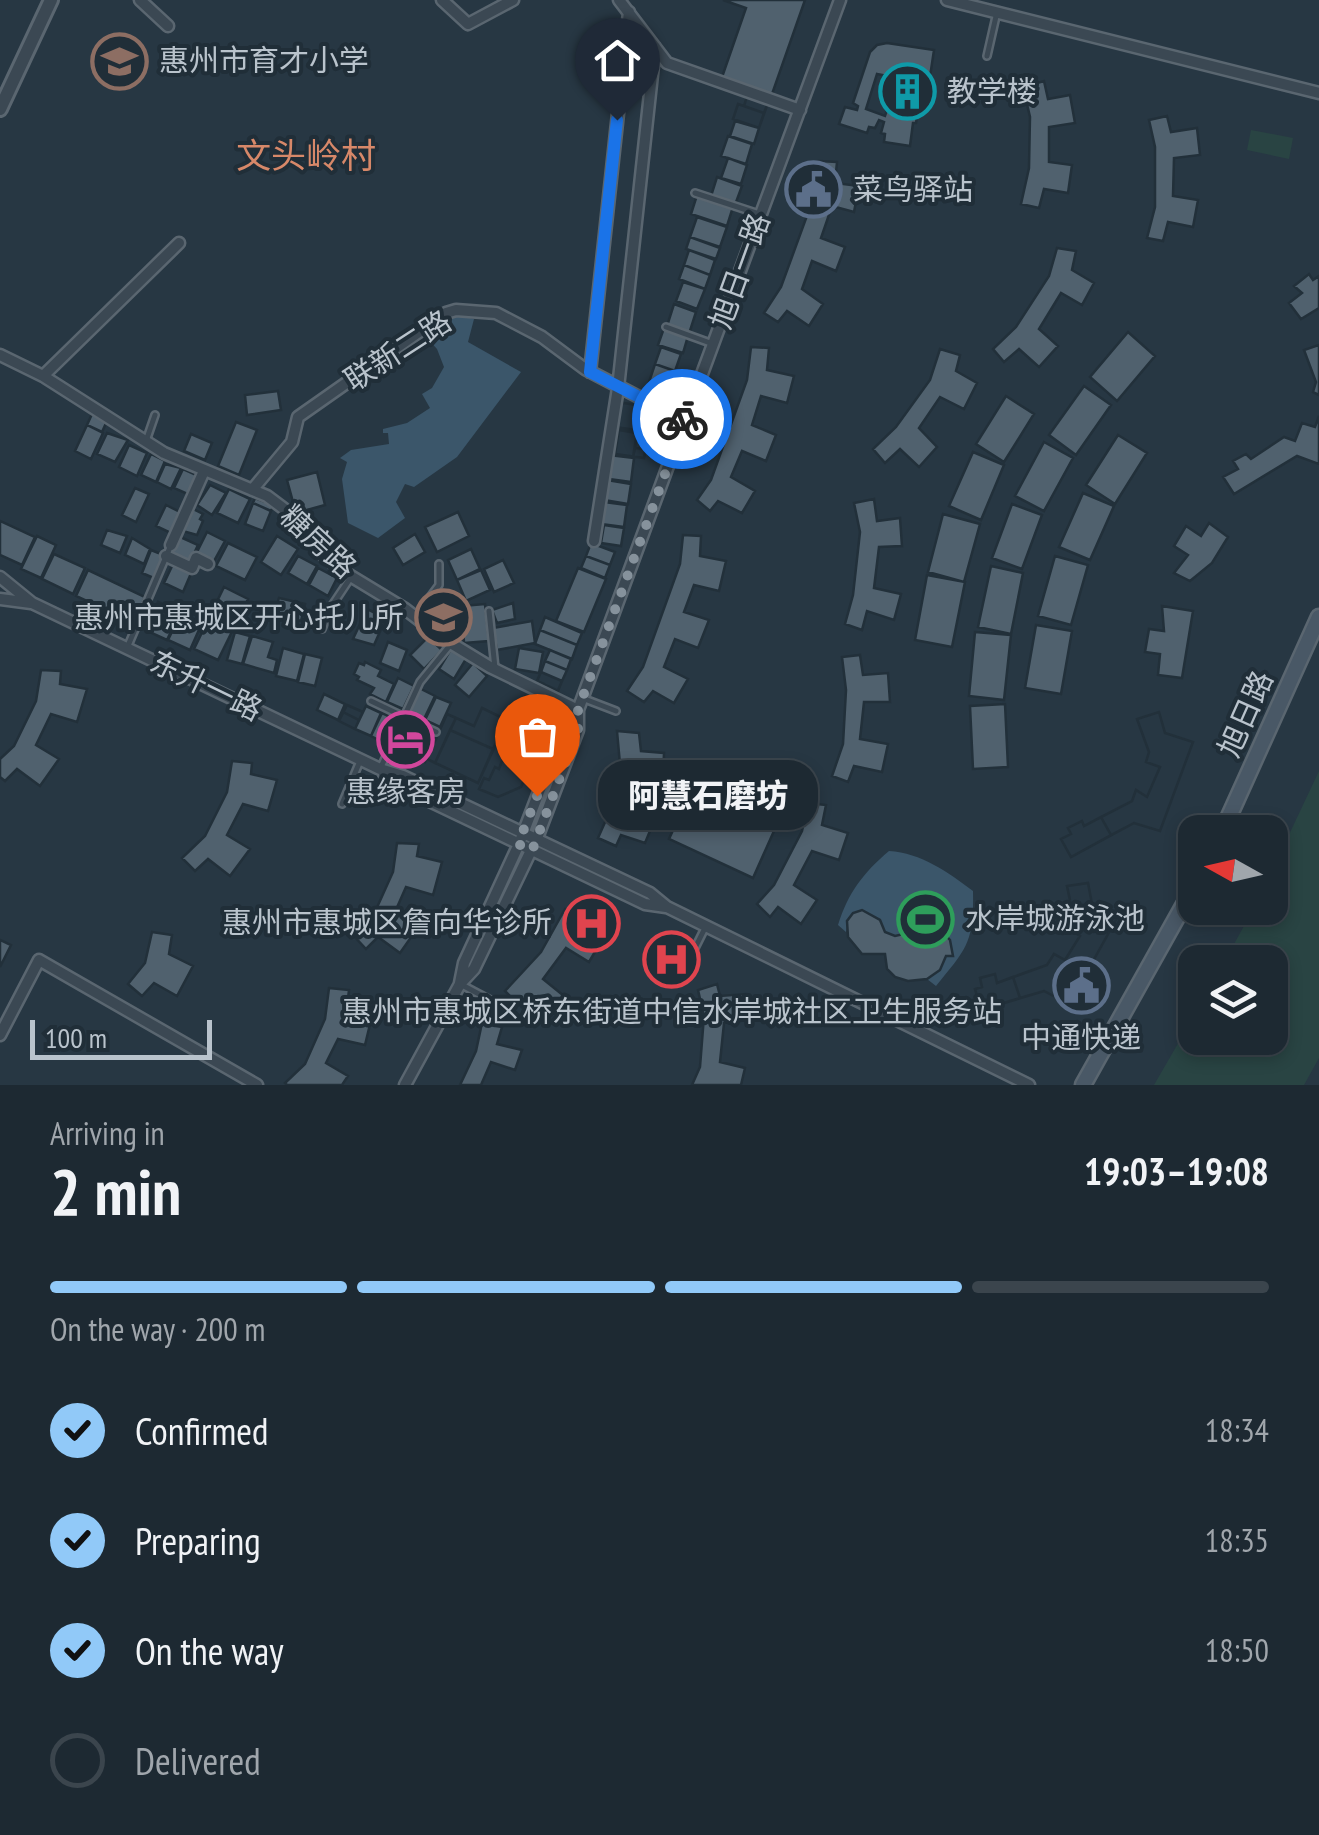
<!DOCTYPE html>
<html lang="en">
<head>
<meta charset="utf-8">
<style>
	:root { --surface:#1d2932; --page:#25313a; --text:#f1f3f6; --muted:#a0a6ac; --line:#3b454d; --accent:#91c9f8 }
	body { margin:0; font-family:"PT Sans Narrow","Noto Sans SC",sans-serif; background:var(--page); color:var(--text); height:100vh; display:flex; flex-direction:column; font-size:38px; white-space:nowrap }
	* { box-sizing:border-box; margin:0 }
	p { font-size:32px; color:var(--muted) }
	.icon { flex:none; width:55px; height:55px; fill:none; stroke:currentColor; stroke-width:2; stroke-linecap:round; stroke-linejoin:round }
	.map { position:relative; height:1085px; overflow:hidden }
	.details { display:flex; flex-direction:column; background:var(--surface); flex:1 }
	.details>* { flex:none }
	.needle { width:65px; rotate:278deg }
	.tools { position:absolute; left:1178px; top:815px; display:grid; gap:20px }
	.tools a { display:grid; place-items:center; width:110px; height:110px; border-radius:20px; background:var(--surface); box-shadow:0 5px 15px #0003,0 0 0 2px var(--line); font-size:50px }
	.scale { position:absolute; left:30px; bottom:25px; width:182px; box-sizing:border-box; padding-left:10px; border:5px solid #b9c3cc; border-top:0; font-size:28px; line-height:35px; white-space:nowrap; color:#b9c3cc; -webkit-text-stroke:8px #202e38; paint-order:stroke }
	.pin { position:absolute; display:grid; place-items:center; width:85px; height:85px; color:#fff; margin:-102px -42px; border-radius:50% 50% 50% 0; rotate:-45deg; box-shadow:0 0 10px #0007 }
	.pin .icon { rotate:45deg }
	.courier { position:absolute; display:grid; place-items:center; width:100px; height:100px; margin:-50px; border:8px solid #1a73e8; border-radius:50%; background:#fff; color:#222; box-shadow:0 2px 12px #0007 }
	.bubble { position:absolute; height:70px; border-radius:30px; background:var(--surface); box-shadow:0 5px 15px #0003,0 0 0 2px var(--line); font-size:32px; font-weight:800; line-height:70px; text-align:center }
	.summary em { font-style:normal; font-weight:800 }
	.summary div { display:flex; flex-direction:column-reverse }
	.summary { display:flex; align-items:center; justify-content:space-between; height:170px; padding:0 50px }
	h1 { font-size:65px; font-weight:800; line-height:75px }
	.bar { display:grid; grid-template-columns:repeat(4,1fr); gap:15px 10px; align-content:center; height:120px; padding:0 50px }
	.bar i { height:12px; border-radius:8px; background:var(--line) }
	.bar .selected { background:var(--accent) }
	.bar p { grid-column:span 4 }
	ol { padding:0 50px; list-style:none }
	li { display:flex; align-items:center; gap:30px; height:110px }
	li p { margin-inline-start:auto }
	li .icon { padding:10px; border-radius:50%; background:var(--accent); color:#111; stroke-width:4 }
	li:last-child { color:var(--muted) }
	li i { width:55px; height:55px; border:5px solid var(--line); border-radius:50% }
	.map>svg:first-child { display:block }
	.green { fill:#294443 }
	.water { fill:#3b566a }
	.building { fill:#50616e; stroke:#22303a; stroke-width:2.5; fill-rule:evenodd }
	.lines { fill:none; stroke-linecap:round; stroke-linejoin:round }
	.service-casing { stroke:#5a6670; stroke-width:10 }
	.minor-casing { stroke:#5a6670; stroke-width:15 }
	.tertiary-casing { stroke:#5a6670; stroke-width:18 }
	.secondary-casing { stroke:#5a6670; stroke-width:19 }
	.service { stroke:#3b4853; stroke-width:5 }
	.minor { stroke:#3b4853; stroke-width:10 }
	.tertiary { stroke:#3b4853; stroke-width:12 }
	.secondary { stroke:#495866; stroke-width:14 }
	.done { stroke:#86929c; stroke-width:10; stroke-dasharray:0 18 }
	.route { stroke:#1a73e8; stroke-width:12 }
	.labels { text-anchor:middle; stroke-width:8; stroke-linejoin:round; paint-order:stroke }
	.poi-label { font-size:30px; fill:#b9c3cc; stroke:#202e38; text-anchor:start }
	.street-label { font-size:30px; fill:#b9c3cc; stroke:#202e38 }
	.quarter-label { font-size:35px; fill:#d78869; stroke:#202e38 }
</style>
</head>
<body>
<div class="map">
<svg width="1319" height="1085" viewBox="0 0 1319 1085">
	<rect width="100%" height="100%" fill="#273743"/>
	<path class="green" d="M1251 130 1293 138 1289 159 1247 150Z
		M1319 771V1058L1304 1085H1154L1195 1014V1038H1270V962H1224L1254 908H1270V875Z"/>
	<path class="water" d="M455 314 474 319 468 342 521 372 457 457 414 487 405 484 396 502 405 518 378 538 348 523 342 479 347 462 340 458 351 450 389 444 388 433H383V429L407 423 430 408 422 394 432 388 444 367 437 349 426 337Z
		M889 851C921 853 948 872 973 891 974 943 967 948 936 986L927 979 940 970 946 956 953 955C951 936 942 928 923 925L922 930 895 936 885 932 880 920 862 910 849 917 846 932 838 925C848 893 863 873 889 851Z"/>
	<path class="building" d="M723 0H805L771 97 721 80 746 8Z
		M887 43 934 50 930 77 927 76 923 100 920 99 916 123H913L910 146 884 142 885 134 881 133 884 122 879 120 875 128 869 127 867 133 839 124 845 107 857 110 858 106 853 103 870 52 877 45ZM877 74 898 78 885 116 866 109Z
		M1044 81 1048 99 1070 95 1075 123 1049 127V162L1072 165 1068 193 1044 189 1039 208 1021 204 1029 168 1030 117 1023 87Z
		M748 93 769 100 759 128 733 119 738 104 744 106Z
		M748 93 769 100 764 113 744 106Z
		M738 104 764 113 759 128 733 119Z
		M1167 116 1171 132 1197 128 1200 155 1174 158 1173 196 1198 200 1193 227 1168 222 1163 241 1147 238 1155 207V147L1149 120Z
		M735 121 759 128 754 144 730 136Z
		M728 136 752 144 746 164 721 156Z
		M728 158 747 165 741 184 721 178Z
		M819 161 837 162 835 183 859 186 854 212 832 206 821 238 845 247 836 271 812 261 802 289 823 304 809 326 787 311 778 322 764 313 781 287 816 191Z
		M717 177 742 186 735 205 711 196Z
		M697 195 733 207 727 226 691 214Z
		M697 217 727 227 720 247 690 237Z
		M690 237 720 248 716 259 686 249Z
		M1057 248 1076 251 1072 270 1094 283 1082 305 1061 293 1039 329 1058 346 1039 367 1019 349 1004 362 993 349 1016 327 1049 276Z
		M689 250 715 260 710 275 684 265Z
		M684 265 710 275 705 289 679 279Z
		M1309 274 1313 280 1319 276V308L1301 319 1289 303 1302 293 1294 286Z
		M683 282 705 289 697 309 676 301Z
		M674 304 696 312 689 334 667 326Z
		M664 328 688 336 683 353 658 345Z
		M1128 332 1155 356 1117 401 1090 377Z
		M1319 345V395L1313 392 1316 382 1304 350Z
		M661 347 681 354 675 371 655 364Z
		M751 347 769 348 767 370 794 376 787 403 761 396 752 425 776 435 766 461 742 451 731 477 755 491 742 513 718 501 710 511 697 500 711 480 747 380Z
		M940 349 960 355 956 371 977 383 964 409 940 397 919 428 937 447 919 467 900 449 885 463 873 449 896 427 930 380Z
		M655 364 675 371 669 389 649 382Z
		M649 382 669 389 663 407 643 400Z
		M1084 386 1111 405 1076 455 1049 435Z
		M278 391 281 410 247 415 245 395Z
		M1006 396 1034 414 1004 462 976 444Z
		M618 402 654 408 651 432 614 427Z
		M618 402 654 408 651 432 614 427Z
		M92 414 107 421 102 432 87 425Z
		M1319 416V464L1297 456 1234 494 1223 477 1238 469 1233 461 1246 454 1251 459 1284 437 1295 441 1302 423 1315 427Z
		M236 422 257 430 239 475 218 466Z
		M87 425 103 433 91 459 75 451Z
		M619 430 648 434 644 458 615 454Z
		M619 430 637 433 633 457 615 454Z
		M107 433 128 440 115 462 97 454Z
		M637 433 648 434 646 449 635 448Z
		M191 434 212 443 205 460 184 451Z
		M1118 435 1147 453 1115 504 1086 485Z
		M1044 442 1073 458 1044 511 1015 496Z
		M129 445 147 453 137 476 119 467Z
		M635 448 646 449 644 458 633 457Z
		M973 452 1004 465 981 520 949 506Z
		M151 454 165 461 156 482 141 475Z
		M609 455 634 458 631 482 609 479Z
		M165 464 181 468 171 489 157 482Z
		M183 469 201 477 192 496 174 488Z
		M317 472 325 505 296 513 287 480Z
		M607 480 631 484 628 504 604 500Z
		M210 485 226 493 212 515 197 505Z
		M135 488 149 494 136 522 122 515Z
		M229 489 250 499 238 523 217 513Z
		M1083 493 1114 506 1090 560 1059 547Z
		M255 498 274 505 271 511 253 503Z
		M874 499 877 521 900 518 902 546 879 547 874 588 901 594 894 620 867 611 862 630 845 624 853 595 860 532 854 503Z
		M604 502 627 505 624 527 601 524Z
		M253 503 271 511 263 531 245 524Z
		M1012 504 1042 515 1022 569 992 558Z
		M166 505 184 514 175 535 156 526Z
		M189 507 203 514 200 519 203 521 197 535 179 530Z
		M458 512 469 536 437 552 425 527Z
		M943 514 980 524 964 582 928 572Z
		M0 521 35 537 22 565 0 555Z
		M1209 523 1228 537 1212 563 1190 581 1174 573 1188 555 1174 546 1186 526 1201 536Z
		M604 525 624 528 621 546 601 543Z
		M107 530 127 536 120 553 101 545Z
		M207 532 225 541 214 561 197 552Z
		M415 534 425 552 403 565 393 548Z
		M176 535 198 545 189 564 168 554Z
		M683 535 701 536 700 556 726 561 719 591 694 585 684 612 709 620 698 648 675 639 664 667 688 679 674 703 653 691 644 702 627 691 643 667 680 564Z
		M37 536 56 545 41 578 21 569Z
		M277 536 298 549 281 575 261 562Z
		M132 538 150 549 144 564 125 555Z
		M228 543 257 557 245 580 216 566Z
		M591 543 615 552 610 565 586 556Z
		M471 549 480 569 457 580 448 560Z
		M151 550 166 556 156 579 142 573Z
		M54 554 85 568 73 594 42 579Z
		M298 556 317 566 307 584 288 573Z
		M586 556 610 565 605 578 581 568Z
		M1055 556 1088 565 1071 625 1038 616Z
		M503 560 514 583 494 592 484 569Z
		M174 562 192 571 183 592 164 583Z
		M991 566 1023 573 1011 634 978 627Z
		M318 568 337 578 328 596 309 585Z
		M578 568 606 579 584 632 556 621Z
		M88 570 145 597 134 623 76 596Z
		M481 570 490 590 466 601 457 580Z
		M927 575 965 582 952 647 915 640Z
		M224 587 248 599 218 660 194 649Z
		M438 597 462 600 459 621 435 618Z
		M279 598 305 604 301 621 274 614Z
		M158 602 180 612 167 640 145 630Z
		M513 603 515 619 497 623 492 610Z
		M485 604 489 641 464 643 462 606Z
		M1162 606 1193 611 1182 678 1158 675 1160 654 1145 652 1149 629 1164 631Z
		M367 609 386 618 374 645 353 639Z
		M181 613 202 623 190 650 168 640Z
		M545 617 582 633 577 645 540 630Z
		M532 621 535 643 497 650 493 628Z
		M1036 625 1072 631 1061 694 1025 688Z
		M540 630 577 645 572 659 535 644Z
		M235 632 250 636 242 664 227 660Z
		M975 632 1011 635 1004 700 969 696Z
		M252 636 273 642 268 657 277 660 274 673 243 664Z
		M428 637 442 650 424 669 410 655Z
		M388 642 407 650 399 671 380 663Z
		M283 648 304 654 297 681 276 676Z
		M519 648 543 652 539 673 515 669Z
		M451 649 466 659 454 679 439 669Z
		M550 650 571 659 567 670 545 661Z
		M305 654 322 658 315 686 298 682Z
		M860 655 863 675 888 673 890 702H864L860 739 888 744 882 772 854 766 848 782 832 776 843 744 846 690 842 657Z
		M545 661 567 670 562 681 541 672Z
		M365 662 381 670 378 676 394 684 386 702 370 694 374 688 357 680 359 677 354 674 359 663 364 665Z
		M473 663 487 676 469 697 455 685Z
		M41 670 61 671 60 684 87 689 77 722 51 714 36 745 59 759 40 786 17 769 5 781 0 777V759L14 746 36 701Z
		M541 672 562 681 556 695 542 689 544 684 537 681Z
		M541 672 562 681 558 691 537 681Z
		M398 678 414 686 403 709 387 702Z
		M419 688 435 696 424 719 408 712Z
		M324 694 345 704 338 720 317 710Z
		M436 697 451 703 440 727 425 720Z
		M525 697 554 710 543 735 514 723Z
		M1005 704 1008 767 973 769 970 706Z
		M347 705 363 712 355 729 339 721Z
		M347 705 363 712 359 720 343 712Z
		M366 706 381 713 371 736 355 729Z
		M482 708 507 720 478 783 427 759 447 714 474 726Z
		M482 708 507 720 493 749 450 730 456 718 474 726Z
		M343 712 359 720 355 729 339 721Z
		M1159 712 1165 733 1193 742 1160 831 1134 823 1071 857 1061 839 1071 834 1068 828 1082 821 1084 826 1132 801 1136 790 1147 797 1160 767 1146 762 1149 752 1137 719Z
		M1159 712 1165 733 1193 742 1160 831 1134 823 1111 835 1101 817 1132 801 1136 790 1147 797 1160 767 1146 762 1149 752 1137 719Z
		M382 713 399 721 388 745 371 736Z
		M447 714 456 718 435 763 427 759Z
		M404 724 420 731 409 755 393 747Z
		M524 727 543 735 521 787 498 797 479 789 484 778 489 780 495 767 499 769 503 758 506 759Z
		M524 727 543 735 539 746 519 738Z
		M450 730 493 749 478 783 435 763Z
		M420 731 436 739 425 762 409 755Z
		M617 731 639 733 641 751 664 753 663 780 639 778 632 810 655 819 645 843 621 835 616 846 598 838 609 813 620 764Z
		M519 738 539 746 521 787 498 797 479 789 484 778 489 780 495 767 499 769 503 758 506 759Z
		M232 761 252 763 251 774 277 780 268 811 243 804 227 835 250 849 230 876 208 859 195 871 182 858 205 836 227 792Z
		M690 793 774 831 753 878 669 839Z
		M808 803 826 805 822 825 848 833 839 860 812 851 794 885 817 900 801 924 778 907 770 917 757 904 774 885 802 831Z
		M1101 817 1111 835 1071 857 1061 839 1071 834 1068 828 1082 821 1084 826Z
		M397 843 419 844 417 856 442 862 433 895 406 887 395 912 419 926 400 953 378 937 366 949 353 935 374 914 393 872Z
		M1088 883 1092 904 1117 918 1069 1004 1044 991 981 1010 975 989 982 987 980 978 995 974 997 983 1047 965 1054 954 1065 960 1080 936 1069 929 1074 919 1067 886Z
		M1088 883 1092 904 1117 918 1069 1004 1044 991 1020 998 1013 977 1047 965 1054 954 1065 960 1080 936 1069 929 1074 919 1067 886Z
		M565 909 584 917 579 929 602 940 589 962 566 948 543 979 564 996 549 1012 528 995 519 1005 505 991 541 952Z
		M862 910 880 920 885 932 895 936 922 930 923 925 941 930 950 940 953 956H946L940 970 927 979 908 981 895 977 887 969 885 954H862L848 937 847 921 853 913Z
		M152 932 172 935 169 954 193 966 177 996 154 983 142 996 128 984 145 963Z
		M0 940 11 945 0 967Z
		M995 974 997 983 1013 977 1020 998 981 1010 975 989 982 987 980 978Z
		M717 984 720 996 746 994 748 1020 724 1023 720 1062 745 1068 741 1085H692L700 1067 704 1016 698 990Z
		M329 988 349 990 347 1007 373 1012 365 1045 338 1039 326 1063 348 1076 342 1085H287L285 1083 305 1064 325 1019Z
		M1283 998 1288 1028 1276 1029 1272 1000Z
		M482 1023 502 1027 497 1044 522 1050 515 1070 491 1062 481 1085H460L476 1051Z"/>
	<g class="lines">
		<defs>
			<path id="service" d="M987 56 997 12
				M695 193 759 214
				M666 327 713 344
				M146 441 155 415
				M489 611 495 668
				M416 616 439 585V564
				M322 629 331 607 351 577
				M127 648 171 545
				M582 698 616 711
				M371 701 436 732
				M381 767 420 682 451 644
				M342 804 360 761
				M688 962 705 928
				M462 985 494 1002"/>
			<path id="minor" d="M140 0 168 26
				M442 0 468 24 513 0
				M619 0 667 63 800 110
				M947 0 1319 93
				M0 355 43 376 164 453 267 496 283 508 325 557 344 572 405 609 444 639 490 667 578 710
				M590 372 629 12
				M43 376 179 243
				M252 490 292 442 298 417 446 313 456 310 496 313 542 337 585 369 685 421
				M594 541 618 388 655 47
				M171 545 204 471
				M166 556 192 568 196 558 208 564
				M0 577 32 603 380 769 403 776 650 893 667 907 1029 1085
				M0 599 31 603
				M384 774 398 786 645 904 666 907
				M460 983 464 963 519 844 565 724 577 711
				M0 1035 39 960 257 1085
				M405 1085 460 984 474 969 537 838 578 730V710L840 0"/>
			<path id="tertiary" d="M0 109 51 0"/>
			<path id="secondary" d="M1222 832 1319 617
				M1083 1085 1195 885"/>
		</defs>
		<use href="#service" class="service-casing"/>
		<use href="#minor" class="minor-casing"/>
		<use href="#tertiary" class="tertiary-casing"/>
		<use href="#secondary" class="secondary-casing"/>
		<use href="#service" class="service"/>
		<use href="#minor" class="minor"/>
		<use href="#tertiary" class="tertiary"/>
		<use href="#secondary" class="secondary"/>
	</g>
	<g class="lines">
		<path class="done" d="M537 796 518 844 532 851 578 730V710L685 420 682 419"/>
		<path class="route" d="M617 120 590 372 682 419"/>
	</g>
	<defs>
		<symbol id="school-ring" viewBox="-11 -11 22 22"><circle r="9.5" fill="#202e38" stroke="#8d6e63" stroke-width="1.5"/><path d="M0-5L7-2L0 1L-7-2ZM-4 1L0 2.5L4 1V4Q0 6-4 4Z" fill="#8d6e63"/></symbol>
		<symbol id="building-ring" viewBox="-11 -11 22 22"><circle r="9.5" fill="#202e38" stroke="#0f9aa8" stroke-width="1.5"/><path d="M-4-6H4V6H1V3H-1V6H-4ZM-2.5-4.3h1.7v1.8h-1.7ZM.8-4.3h1.7v1.8H.8ZM-2.5-1h1.7V.8h-1.7ZM.8-1h1.7V.8H.8Z" fill="#0f9aa8"/></symbol>
		<symbol id="civic-ring" viewBox="-11 -11 22 22"><circle r="9.5" fill="#202e38" stroke="#5c6f8a" stroke-width="1.5"/><path d="M-.6-6.5H3V-4.5H.6V-3L4-1V1h2V6H-6V1h2V-1L-.6-3ZM-1.2 2.5V6h2.4V2.5Z" fill="#5c6f8a"/></symbol>
		<symbol id="hotel-ring" viewBox="-11 -11 22 22"><circle r="9.5" fill="#202e38" stroke="#d1479c" stroke-width="1.5"/><path d="M-6-4.5h1.5V1H6V5H4.5V3h-9V5H-6ZM-4 0a1.8 1.8 0 1 1 3.6 0ZM.5 0V-2.5h3Q6-2.5 6 0Z" fill="#d1479c"/></symbol>
		<symbol id="stadium-ring" viewBox="-11 -11 22 22"><circle r="9.5" fill="#202e38" stroke="#2e9e5b" stroke-width="1.5"/><path d="M0-5a6.5 5 0 1 0 0 10a6.5 5 0 1 0 0-10ZM-3.5-1.8h7v3.6h-7Z" fill="#2e9e5b"/></symbol>
		<symbol id="hospital-ring" viewBox="-11 -11 22 22"><circle r="9.5" fill="#202e38" stroke="#e0444e" stroke-width="1.5"/><path d="M-5-5h3v3.5h4V-5h3V5h-3V1.5h-4V5h-3Z" fill="#e0444e"/></symbol>
	</defs>
	<g fill-rule="evenodd">
		<use href="#school-ring" x="88" y="30" width="63" height="63"/>
		<use href="#building-ring" x="876" y="60" width="63" height="63"/>
		<use href="#civic-ring" x="782" y="158" width="63" height="63"/>
		<use href="#school-ring" x="412" y="586" width="63" height="63"/>
		<use href="#hotel-ring" x="374" y="708" width="63" height="63"/>
		<use href="#stadium-ring" x="894" y="888" width="63" height="63"/>
		<use href="#hospital-ring" x="560" y="892" width="63" height="63"/>
		<use href="#hospital-ring" x="640" y="928" width="63" height="63"/>
		<use href="#civic-ring" x="1050" y="954" width="63" height="63"/>
	</g>
	<g class="labels">
		<g class="poi-label">
			<text x="159" y="71">惠州市育才小学</text>
			<text x="947" y="102">教学楼</text>
			<text x="853" y="200">菜鸟驿站</text>
			<text x="404" y="628" text-anchor="end">惠州市惠城区开心托儿所</text>
			<text x="406" y="802" text-anchor="middle">惠缘客房</text>
			<text x="965" y="929">水岸城游泳池</text>
			<text x="552" y="933" text-anchor="end">惠州市惠城区詹向华诊所</text>
			<text x="672" y="1022" text-anchor="middle">惠州市惠城区桥东街道中信水岸城社区卫生服务站</text>
			<text x="1081" y="1048" text-anchor="middle">中通快递</text>
		</g>
		<g class="street-label">
			<text transform="translate(740 271) rotate(-70)" y="10">旭日一路</text>
			<text transform="translate(398 351) rotate(-33)" y="10">联新二路</text>
			<text transform="translate(318 542) rotate(43)" y="10">糖房路</text>
			<text transform="translate(206 686) rotate(26)" y="10">东升一路</text>
			<text transform="translate(1246 714) rotate(-66)" y="10">旭日路</text>
		</g>
		<g class="quarter-label">
			<text x="306" y="168">文头岭村</text>
		</g>
	</g>
</svg>
<div class="tools">
<a><svg class="needle" viewBox="-14 -14 28 28"><path d="M0-13l5 13h-10z" fill="#e53935"/><path d="M0 13l5-13h-10z" fill="#a0a6ac"/></svg></a>
<a><svg class="icon" aria-label="layers" viewBox="0 0 24 24"><path d="M12 4l9 5-9 5-9-5zM3 14l9 5 9-5"/></svg></a>
</div>
<div class="scale">100 m</div>
<div class="pin" style="left:537px;top:796px;background:#ea580c"><svg class="icon" aria-label="bag" viewBox="0 0 24 24"><path d="M5 8h14l-1 12H6zM9 8a3 3 0 0 1 6 0"/></svg></div>
<div class="pin" style="left:617px;top:120px;background:#1f2937"><svg class="icon" aria-label="home" viewBox="0 0 24 24"><path d="M3 11l9-7 9 7M6 9v11h12V9"/></svg></div>
<div class="courier" style="left:682px;top:419px"><svg class="icon" aria-label="bike" viewBox="0 0 24 24"><circle cx="6" cy="16" r="4"/><circle cx="18" cy="16" r="4"/><path d="M6 16l4-8h5l3 8M10 8l3 8H6M13 5h3"/></svg></div>
<div class="bubble" style="left:598px;top:760px;width:220px">阿慧石磨坊</div>
</div>
<section class="details">
<div class="summary"><div><h1>2 min</h1><p>Arriving in</p></div><em>19:03–19:08</em></div>
<div class="bar"><i class="selected"></i><i class="selected"></i><i class="selected"></i><i></i><p>On the way · 200 m</p></div>
<ol>
<li><svg class="icon" aria-label="check" viewBox="0 0 24 24"><path d="M5 12l5 5 9-10"/></svg>Confirmed<p>18:34</p></li>
<li><svg class="icon" aria-label="check" viewBox="0 0 24 24"><path d="M5 12l5 5 9-10"/></svg>Preparing<p>18:35</p></li>
<li><svg class="icon" aria-label="check" viewBox="0 0 24 24"><path d="M5 12l5 5 9-10"/></svg>On the way<p>18:50</p></li>
<li><i></i>Delivered</li>
</ol>
</section>
</body>
</html>
